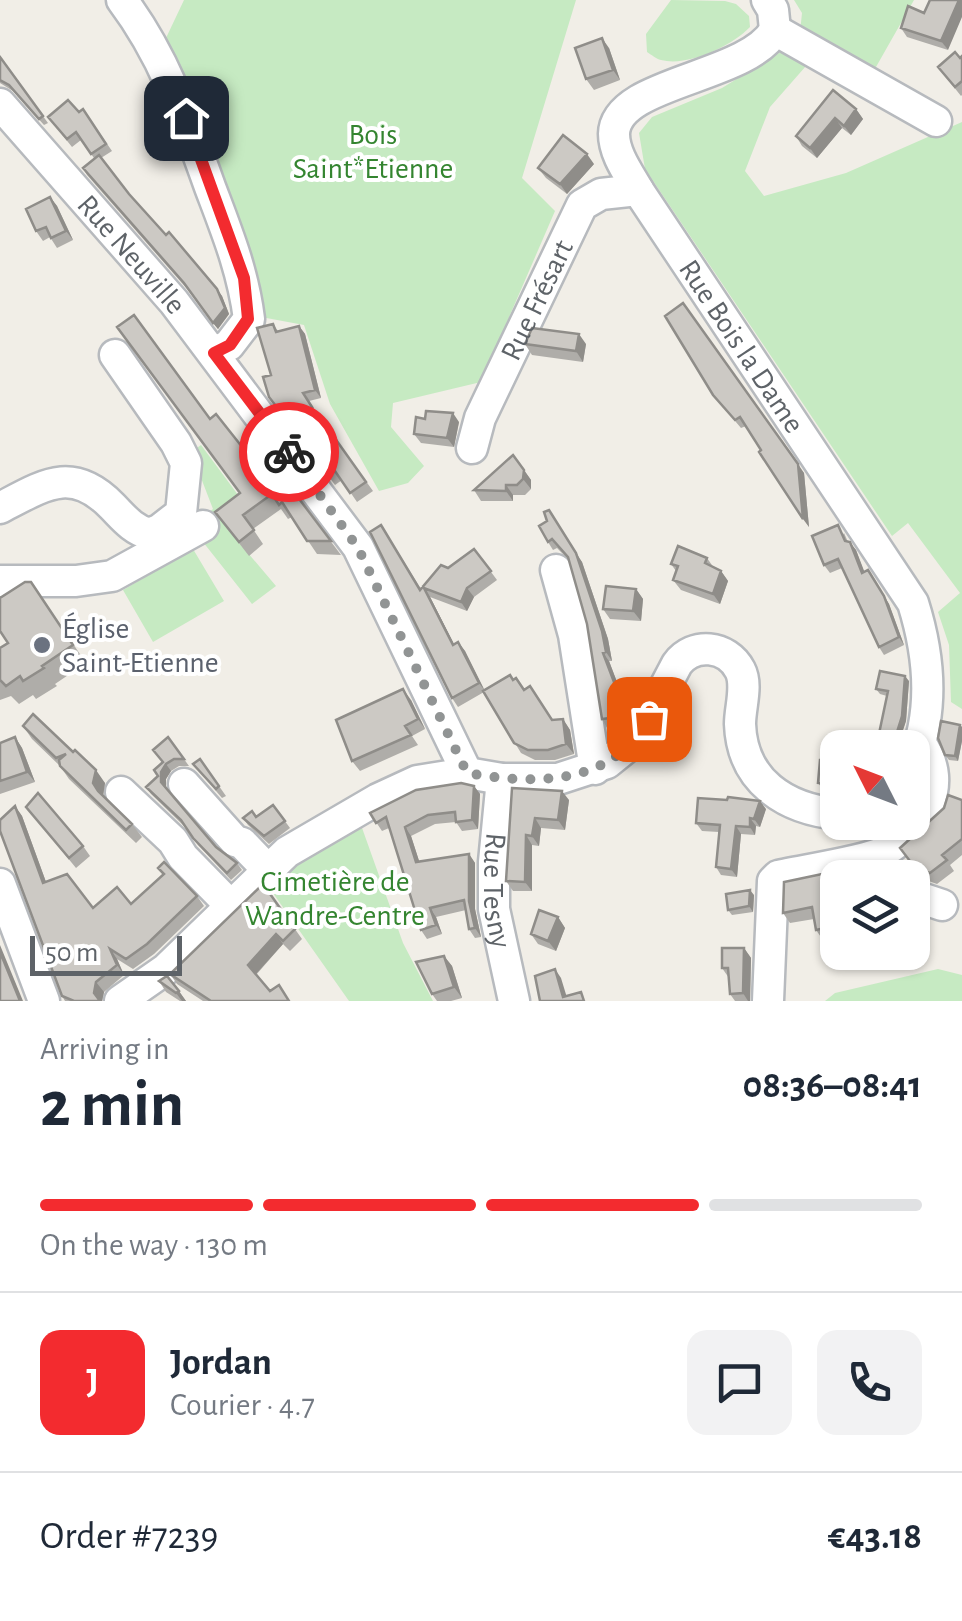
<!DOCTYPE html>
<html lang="en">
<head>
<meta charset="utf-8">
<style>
	:root { --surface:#fff; --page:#f2f2f3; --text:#1f2937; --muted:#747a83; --line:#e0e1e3; --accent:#f32b2f }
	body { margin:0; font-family:"Alegreya Sans",sans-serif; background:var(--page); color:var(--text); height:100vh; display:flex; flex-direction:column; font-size:38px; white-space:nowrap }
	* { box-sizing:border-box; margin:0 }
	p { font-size:32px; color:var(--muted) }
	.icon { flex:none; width:55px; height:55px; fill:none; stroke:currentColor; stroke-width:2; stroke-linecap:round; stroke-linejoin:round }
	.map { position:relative; height:1001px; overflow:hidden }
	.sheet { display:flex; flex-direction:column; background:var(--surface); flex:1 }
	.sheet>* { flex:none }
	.needle { width:65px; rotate:312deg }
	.fabs { position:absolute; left:820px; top:730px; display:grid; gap:20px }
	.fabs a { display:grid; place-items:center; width:110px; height:110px; border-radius:20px; background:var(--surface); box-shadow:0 2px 8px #0004; font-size:50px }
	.scale { position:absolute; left:30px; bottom:25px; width:152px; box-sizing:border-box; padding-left:10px; border:5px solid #5e6368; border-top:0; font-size:28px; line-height:35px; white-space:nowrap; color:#5e6368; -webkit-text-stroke:8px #fff; paint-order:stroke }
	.pin { position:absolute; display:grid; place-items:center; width:85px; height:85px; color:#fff; margin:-42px; border-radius:20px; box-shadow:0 5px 15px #0006 }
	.courier { position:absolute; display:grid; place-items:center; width:100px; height:100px; margin:-50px; border:8px solid #f32b2f; border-radius:50%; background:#fff; color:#222; box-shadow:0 2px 12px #0007 }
	.headline em { font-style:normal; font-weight:700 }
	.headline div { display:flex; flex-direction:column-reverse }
	.headline { display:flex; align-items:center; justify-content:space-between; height:170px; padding:0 40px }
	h1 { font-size:65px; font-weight:700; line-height:75px }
	.bar { display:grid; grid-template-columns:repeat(4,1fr); gap:15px 10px; align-content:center; height:120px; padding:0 40px }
	.bar i { height:12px; border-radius:8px; background:var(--line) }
	.bar .selected { background:var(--accent) }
	.bar p { grid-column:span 4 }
	.line { display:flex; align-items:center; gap:25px; padding:0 40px; border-top:2px solid var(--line) }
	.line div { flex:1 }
	.round { display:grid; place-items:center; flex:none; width:105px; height:105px; border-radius:20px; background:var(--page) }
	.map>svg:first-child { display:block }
	.green { fill:#c6eac2 }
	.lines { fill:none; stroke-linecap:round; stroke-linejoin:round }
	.minor-casing { stroke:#b7babe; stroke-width:35 }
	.minor { stroke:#fff; stroke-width:30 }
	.wall { fill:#afada9 }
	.shaded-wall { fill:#8f8d89 }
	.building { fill:#ccc9c4; stroke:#8f8d89; stroke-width:2.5 }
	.done { stroke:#919494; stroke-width:10; stroke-dasharray:0 18 }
	.route { stroke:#f32b2f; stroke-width:12 }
	.worship-dot { fill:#6b7280; stroke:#fff; stroke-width:4 }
	.labels { text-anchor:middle; stroke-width:8; stroke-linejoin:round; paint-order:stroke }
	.park-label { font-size:30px; fill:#348530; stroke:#fff }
	.street-label { font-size:30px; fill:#5e6368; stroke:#fff }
	.worship-label { font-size:30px; fill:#5b616d; stroke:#fff; text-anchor:start }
</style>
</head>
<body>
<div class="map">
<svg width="962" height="1001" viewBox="0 0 962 1001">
	<rect width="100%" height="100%" fill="#f1eee7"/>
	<path class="green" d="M184 0H576L522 178 555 211 481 382 393 403 391 427 424 466 408 483 379 491 330 404 304 325 261 317 257 273 166 38Z
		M671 0 725 1 736 4 749 16 750 27C732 46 688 67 661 60 656 59 652 55 647 52L646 34Z
		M794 0H914L872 74 800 32 802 13Z
		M784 50 806 66 770 107 745 171 764 196 846 173 962 122V709L951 702 949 645 938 612 960 593 908 523 892 536 645 169 639 133 652 117 722 88Z
		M201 445 247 507 225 526 276 586 252 604 203 542 197 522 213 509 191 452Z
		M193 549 224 601 153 642 123 590Z
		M361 825 403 943 433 1001H349L268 886 279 874Z
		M938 969 962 975V1001H825L835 993Z"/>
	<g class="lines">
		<defs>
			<g id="minor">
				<path d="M122 0C165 57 186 120 210 187 227 232 243 271 249 319L229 345 214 353"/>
				<path id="s1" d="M767 0 773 10 775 30C747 79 615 81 614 134 614 154 629 174 638 190L913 603C930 657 935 712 912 765"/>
				<path d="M775 30 936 121"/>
				<path id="s2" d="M0 104 174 302 358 547 467 773"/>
				<path id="s3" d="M472 448 480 418 582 205 601 194 638 190"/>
				<path d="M0 508C44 485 72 465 112 506 124 518 132 529 149 534L159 530 181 513 186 463 176 443 115 355"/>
				<path d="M556 570 574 635 595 769"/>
				<path d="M0 581H76L112 576 203 526"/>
				<path id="s4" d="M502 779 494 862V909L514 1001"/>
				<path d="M184 784 235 841 242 843 267 869"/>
				<path d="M121 792 173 841 183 857 231 906"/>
				<path d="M0 884 44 1001"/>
				<path d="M912 895 942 905"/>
				<path d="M120 1001 166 969 287 852 378 799 417 781 467 773 502 779H558L607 763 638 738 677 664C693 642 727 645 740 670 748 685 740 707 740 724 742 781 785 809 838 814"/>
				<path d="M768 1001 773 881 778 876C800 871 866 861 883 852 923 828 950 786 921 744"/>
			</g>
		</defs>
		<use href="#minor" class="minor-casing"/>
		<use href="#minor" class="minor"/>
	</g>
	<path class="wall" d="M924 13 948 50 907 37 901 28Z
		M609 48 620 80 594 90 586 79Z
		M962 56V95L961 96 938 67Z
		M0 57 48 123 44 125 13 91 0 83Z
		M83 109 112 151 101 158 129 194 222 296 229 314 218 329 188 290 87 175 83 168 94 158 81 140 72 147 48 117 79 112Z
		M856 109 863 119 851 135 842 128 817 158 802 146 796 136Z
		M594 164 567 194 546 178 538 168Z
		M50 197 57 206 73 240 57 248 50 237 43 241 36 231Z
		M273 324 278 331 299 326 305 334 321 398 309 401 318 415 288 422 275 406 271 375Z
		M525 344H586L583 362 532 355Z
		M713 395 804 473 809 527 746 426 741 428Z
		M210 419 273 486 284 479 341 555 317 554 292 517 288 519 281 509 253 529 263 544 249 556 215 512 240 493Z
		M322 420 373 491 357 502 342 480 335 485 299 436Z
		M459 422 454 447 421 443 414 434Z
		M513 455 531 480V489L525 495H513V501H481L474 490Z
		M547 521 582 562 608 639 612 661H609L620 690 624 725 607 728 602 719 587 624 569 560 557 548 553 550 548 542Z
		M381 525 421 589 474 549 497 580 474 597 467 611 430 597 454 644 458 642 465 651 484 690 513 680 525 690 552 720 563 719 570 730 574 754 555 760H535L521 753 484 692 458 707 452 698Z
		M844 533 848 542 856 550 864 572 868 570 889 604 904 645 884 655 879 647 842 568 830 573 824 565Z
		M707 558 714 568 721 571 728 581 720 604 681 590 673 580 676 571 671 564Z
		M31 582 86 663 55 684 57 686 36 699 33 695 19 704 11 696 0 700V648L8 643Z
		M636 589 643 599 641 621 610 619 603 609Z
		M909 681 906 721 897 748H876L887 696 880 694 876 689Z
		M411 700 425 729 412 736 418 745 360 771 352 761Z
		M960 725 962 727V741L958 761 949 760 945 755Z
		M23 726 105 783 103 796 132 824 142 837 136 843 69 779 60 766 32 739Z
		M15 737 22 748 35 782 0 794V743Z
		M168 737 189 766H179L171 771 166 779V788L216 847 237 863 242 870 231 880 198 845 185 827 151 794 146 787 158 776Z
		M200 759 226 796 222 798 193 764Z
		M838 760V795L826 793 818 783Z
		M474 786 480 794 478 829 462 831 456 822 435 824 411 836 419 861 469 854 475 863V909L481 937 475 938 469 929 466 910 436 917 442 934 427 939 421 930 389 828 382 831 370 813Z
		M512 788 569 800 565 830 541 828 539 846 532 845V891H513L506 881Z
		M962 800V855L950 865 954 871 937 884 923 879 900 848Z
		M273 805 290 828 269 844 248 825 243 818 256 817Z
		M15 806 22 816 46 882 93 908 131 904 163 875 158 868 197 896 204 906 154 954 133 969 117 959 124 975 104 992 102 1001H65L62 996Z
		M26 807 83 846 90 856 76 868Z
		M766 809 760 827 756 826 755 835 741 834 737 877 721 875 716 867 719 832 702 831 696 823Z
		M865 865 874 878H838V937L823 940 816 930 814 919 790 923 783 913 784 882Z
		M263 884 302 939 290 951 283 944 256 975 270 991 289 1001H203L177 984 170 974Z
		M754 895 753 912 732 915 728 910Z
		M558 917 565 928 556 951 538 944 531 934Z
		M744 948 751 958 750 1001H735L730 994 729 978 722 968Z
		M444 956 452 966 462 998 451 1001H437L432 994Z
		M167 976 186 1001H180L166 992 159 981Z"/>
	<path class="shaded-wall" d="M959 0H962V17L948 50 941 41Z
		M602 38 609 48 620 80 613 70Z
		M856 109 863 119 851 135 844 126Z
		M835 118 842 128 817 158 810 148Z
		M587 154 594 164 567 194 560 184Z
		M50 197 57 206 73 240 66 231Z
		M217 289 222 296 229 314 218 329 213 323Z
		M299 326 305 334 321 398 315 390Z
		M579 334 586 344 583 362 576 351Z
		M453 413 459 422 454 447 447 438Z
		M798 464 804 473 809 527 803 519Z
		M524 470 531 480V489L523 479Z
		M506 485 513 495V501L506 491Z
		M549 510 582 562 608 639 612 661 606 652Z
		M850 542 856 550 868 581 862 573Z
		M868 570 889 604 904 645 899 637Z
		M721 571 728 581 720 604 713 594Z
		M424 588 430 597 459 654 453 645Z
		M467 588 474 597 467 611 461 602Z
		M636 589 643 599 641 621 633 611Z
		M458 642 465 651 485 691 479 683Z
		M603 653 609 661 620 690 624 725 618 717Z
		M905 676 909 681 906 721 897 748H892Z
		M403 689 411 700 425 729 418 719Z
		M563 719 570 730 574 754 566 744Z
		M960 725 962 727V741L958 761 955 756Z
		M15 737 22 748 35 782 27 772Z
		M166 764 171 771 166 779V789L161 782V772Z
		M96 770 105 783 103 796 108 805 93 783Z
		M474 786 480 794 478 829 472 820Z
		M562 791 569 800 565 830 558 820Z
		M760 801 766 809 760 827 754 819Z
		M15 806 22 816 50 893 43 883Z
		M535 818 541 828 539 846 532 836Z
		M750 818 756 826 755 835 750 827Z
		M736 826 741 834 737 877 731 869Z
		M405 827 411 836 422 870 416 862Z
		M526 835 532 845V891L525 882Z
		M469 854 475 863V909L481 937 475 928 469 901Z
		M750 890 754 895 753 912 749 906Z
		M430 908 436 917 442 934 436 925Z
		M558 917 565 928 556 951 548 941Z
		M276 934 283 944 255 975 248 965Z
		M0 945 23 1001H20L0 952Z
		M744 948 751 958 750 1001H748L743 993Z
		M110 949 117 959 124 975 117 965Z
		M444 956 452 966 462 998 454 987Z
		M555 969 561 978 568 1001 563 997Z
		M96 982 104 992 102 1001H100L94 993Z
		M179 991 186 1001H182L176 993Z"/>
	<path class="building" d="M930 0H959L941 41 901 28 908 6 924 13Z
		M602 38 613 70 586 79 575 48Z
		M955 52 960 58 962 56V81L955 87 938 67Z
		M0 57 43 116 39 119 9 85 0 80Z
		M833 90 856 109 844 126 835 118 810 148 796 136Z
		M68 100 79 112 83 109 106 144 91 154 76 132 67 139 48 117Z
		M563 135 587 154 560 184 538 168Z
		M99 155 129 194 166 235 169 232 217 289 225 308 213 323 184 283 83 168Z
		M50 197 66 231 51 238 46 227 36 231 26 209Z
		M683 303 798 464 803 519 759 452 761 450 740 417 735 420 713 395 665 316Z
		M134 315 210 419 216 414 273 486 284 479 331 541H307L282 502 279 505 272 494 243 515 254 530 239 542 215 512 240 493 117 327Z
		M273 324 276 332 299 326 315 390 303 393 312 407 282 414 269 397 263 377 271 375 257 328Z
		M532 328 579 334 576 351 525 344Z
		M426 411 453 413 447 438 414 434 416 417 425 419Z
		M322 420 366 482 350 493 335 471 329 476 299 436Z
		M513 455 524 470 523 479 517 485H506V491L474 490Z
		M549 510 576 553 602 631 606 652 603 653 614 682 618 717 602 719 587 624 568 557 552 539 548 542 539 526 547 521 544 512Z
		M381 525 420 590 441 565 448 568 474 549 491 571 467 588 461 602 424 588 453 645 458 642 479 683 452 698 370 532Z
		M838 525 845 541 850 542 862 573 868 570 884 596 899 637 879 647 838 559 824 565 812 536Z
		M678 546 707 558 705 563 721 571 713 594 673 580 678 566 671 564Z
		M25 582H31L73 645 42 666 44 668 23 681 20 676 6 686 0 680V648L8 643 0 631V598Z
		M606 586 636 589 633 611 603 609Z
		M880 671 905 676 902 716 892 748H876L888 691 876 689Z
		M510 675 513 680 516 678 524 690 530 686 552 720 563 719 566 744 548 750H528L514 743 483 691Z
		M403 689 418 719 405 726 411 735 352 761 336 720Z
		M33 714 73 752 75 750 96 770 93 783 98 791 132 824 126 830 60 766 59 760 66 754 56 758 23 726Z
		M941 721 960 725 955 756 945 755 938 738Z
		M15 737 27 772 0 781V743Z
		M168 737 184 759H174L166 764 161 772V782L216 847 237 863 227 873 193 838 181 820 146 787 158 776 154 770 163 762 153 750Z
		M200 759 219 786 216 789 193 764Z
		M820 760H838V785L818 783Z
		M461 783 474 786 472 820 456 822 455 812 428 815 405 827 416 862 469 854V901L475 928 469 929 464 900 430 908 436 925 421 930 386 817 376 823 370 813 416 790Z
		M512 788 562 791 558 820 535 818 532 836 526 835 525 882 506 881Z
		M38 793 83 846 69 858 26 807Z
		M948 795 962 800V839L942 855 947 860 930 873 916 869 900 848 944 808Z
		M728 797 760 801 754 819 750 818V827L736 826 731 869 716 867 720 825 696 823 698 798 727 800Z
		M273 805 285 821 264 836 243 818 252 811 256 817Z
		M15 806 43 883 67 874 93 908 117 887 131 904 164 874 158 868 164 862 197 896 147 944 126 959 110 949 117 965 96 982 94 993 100 1001H74L62 996 0 831V820Z
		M865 865 867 875 872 874 873 878H838V925L816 930 812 907 783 913 784 882Z
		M263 884 295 929 283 941 276 934 248 965 270 991 279 985 289 1001H211L170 974Z
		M750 890 749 906 728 910 726 894Z
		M539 910 558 917 548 941 531 934Z
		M722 948H744L743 993 730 994 728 968H722Z
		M0 952 20 1001H0Z
		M444 956 454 987 432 994 416 962Z
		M555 969 563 997 581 992 584 1001H540L535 976Z
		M167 976 179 991 176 993 159 981Z"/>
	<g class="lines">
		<path class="done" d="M289 452 358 548 467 773C534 785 612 786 649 719"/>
		<path class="route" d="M186 118 244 278 248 319 230 345 214 353 289 452"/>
	</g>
	<circle class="worship-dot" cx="42" cy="645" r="10"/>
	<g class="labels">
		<g class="park-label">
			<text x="373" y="144">Bois<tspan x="373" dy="34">Saint*Etienne</tspan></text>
			<text x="335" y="891">Cimetière de<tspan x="335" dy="34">Wandre-Centre</tspan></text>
		</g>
		<g class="street-label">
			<text dy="10" stroke="none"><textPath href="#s2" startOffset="200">Rue Neuville</textPath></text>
			<text dy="10" stroke="none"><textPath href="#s3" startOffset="162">Rue Frésart</textPath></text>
			<text dy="10" stroke="none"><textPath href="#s1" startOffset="480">Rue Bois la Dame</textPath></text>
			<text dy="10" stroke="none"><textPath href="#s4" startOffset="112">Rue Tesny</textPath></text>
		</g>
		<g class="worship-label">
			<text x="62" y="638">Église<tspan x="62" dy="34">Saint-Etienne</tspan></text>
		</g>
	</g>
</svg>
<div class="fabs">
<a><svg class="needle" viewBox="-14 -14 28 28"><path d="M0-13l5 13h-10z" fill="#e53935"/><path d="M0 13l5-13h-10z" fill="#747a83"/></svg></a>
<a><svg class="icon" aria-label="layers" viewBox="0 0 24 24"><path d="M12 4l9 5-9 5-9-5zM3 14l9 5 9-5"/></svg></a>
</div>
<div class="scale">50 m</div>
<div class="pin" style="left:649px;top:719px;background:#ea580c"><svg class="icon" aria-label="bag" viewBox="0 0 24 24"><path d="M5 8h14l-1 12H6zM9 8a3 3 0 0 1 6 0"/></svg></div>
<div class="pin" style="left:186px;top:118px;background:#1f2937"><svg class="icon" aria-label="home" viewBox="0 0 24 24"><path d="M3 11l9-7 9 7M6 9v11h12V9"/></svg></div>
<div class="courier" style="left:289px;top:452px"><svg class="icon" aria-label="bike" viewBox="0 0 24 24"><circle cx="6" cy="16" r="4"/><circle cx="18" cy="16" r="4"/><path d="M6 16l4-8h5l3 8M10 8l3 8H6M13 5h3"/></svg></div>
</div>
<section class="sheet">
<div class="headline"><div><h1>2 min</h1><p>Arriving in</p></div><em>08:36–08:41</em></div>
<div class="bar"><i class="selected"></i><i class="selected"></i><i class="selected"></i><i></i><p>On the way · 130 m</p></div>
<div class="line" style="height:180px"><b class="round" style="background:var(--accent);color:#fff">J</b><div><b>Jordan</b><p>Courier · 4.7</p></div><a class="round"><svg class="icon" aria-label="chat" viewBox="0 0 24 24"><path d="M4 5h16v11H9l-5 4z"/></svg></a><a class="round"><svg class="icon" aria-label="phone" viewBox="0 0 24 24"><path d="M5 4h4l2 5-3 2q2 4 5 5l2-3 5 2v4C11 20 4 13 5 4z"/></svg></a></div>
<div class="line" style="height:130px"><div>Order #7239</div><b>€43.18</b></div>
</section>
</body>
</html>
